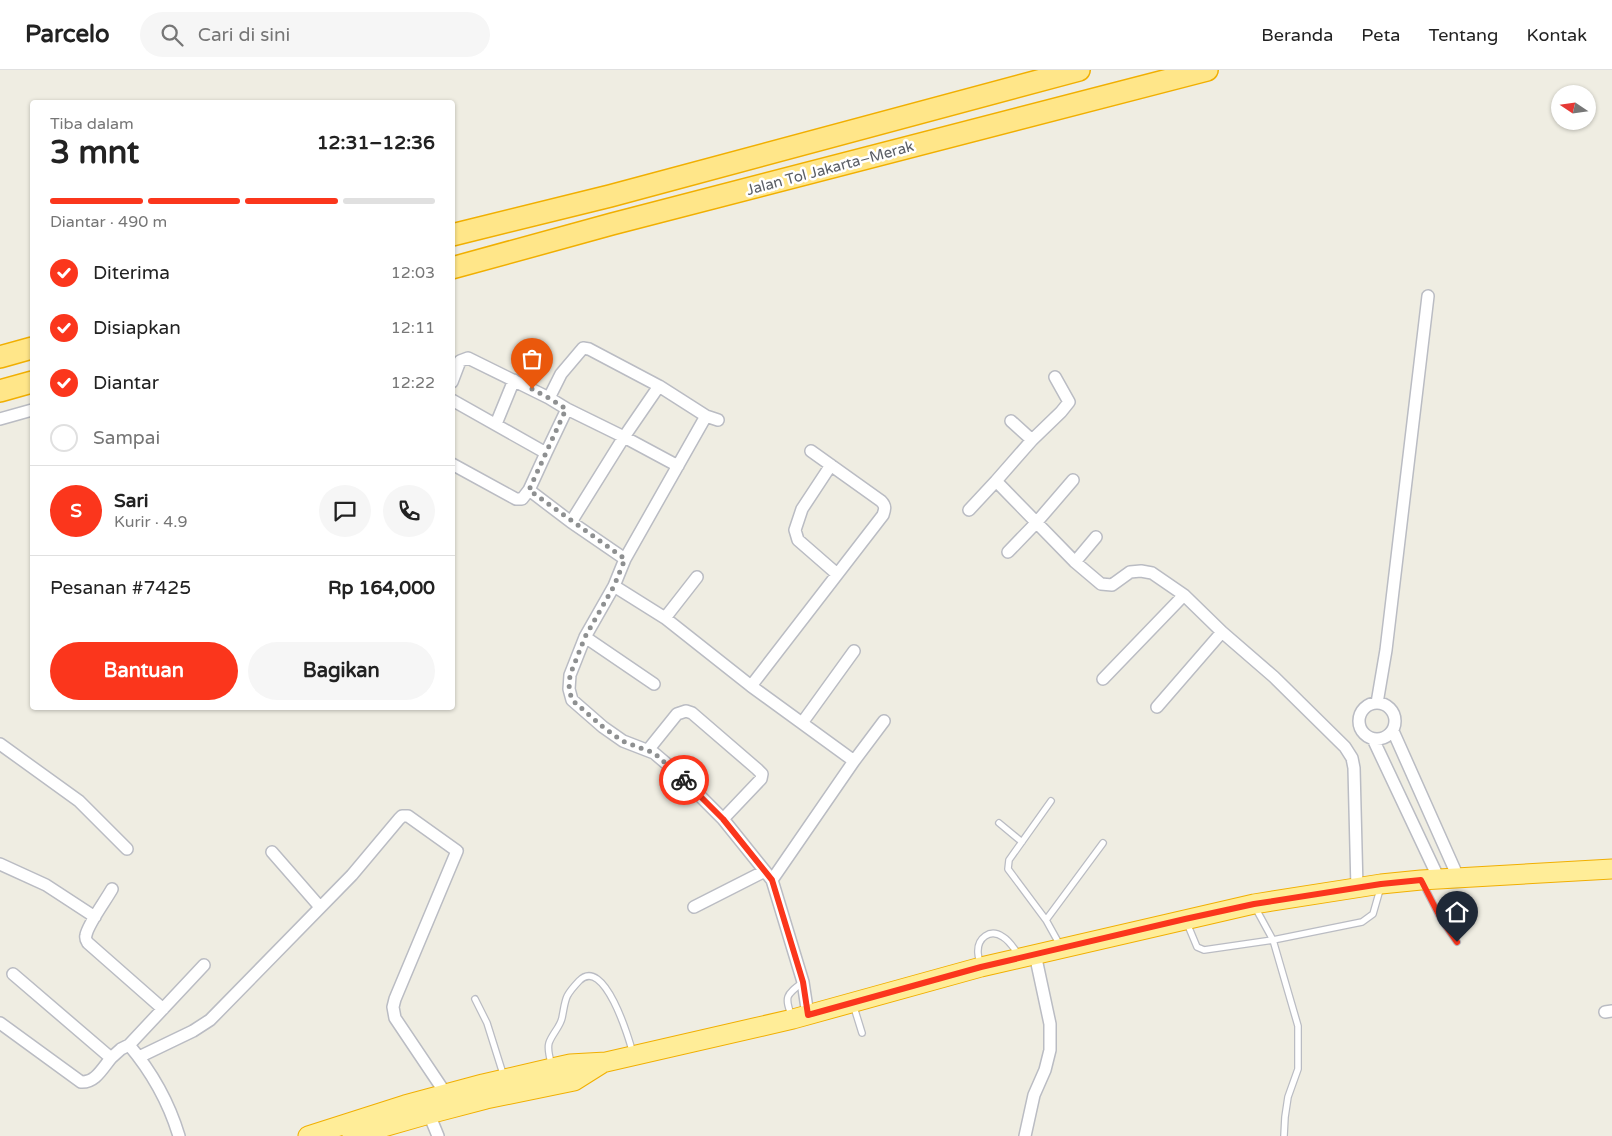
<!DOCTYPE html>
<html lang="id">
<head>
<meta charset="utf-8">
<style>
	:root { --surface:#fff; --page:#f6f6f6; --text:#222; --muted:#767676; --line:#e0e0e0; --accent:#fb361c }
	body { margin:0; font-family:"Varela Round",sans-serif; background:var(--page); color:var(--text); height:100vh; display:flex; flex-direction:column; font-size:19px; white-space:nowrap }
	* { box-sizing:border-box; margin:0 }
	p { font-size:16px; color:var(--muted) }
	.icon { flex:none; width:28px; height:28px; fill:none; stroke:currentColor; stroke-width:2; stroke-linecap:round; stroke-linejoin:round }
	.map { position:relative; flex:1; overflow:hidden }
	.side { position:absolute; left:30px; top:30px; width:425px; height:610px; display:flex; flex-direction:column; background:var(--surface); border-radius:5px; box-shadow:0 1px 4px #0004 }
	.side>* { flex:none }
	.needle { width:32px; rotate:283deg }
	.tools { position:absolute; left:1551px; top:15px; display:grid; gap:10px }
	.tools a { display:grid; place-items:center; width:45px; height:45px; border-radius:50%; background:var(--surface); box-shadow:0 1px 4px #0004; font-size:25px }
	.pin { position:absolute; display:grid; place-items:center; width:42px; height:42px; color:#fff; margin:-51px -21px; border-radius:50% 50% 50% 0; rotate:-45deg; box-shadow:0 0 5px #0007 }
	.pin .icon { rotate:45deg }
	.courier { position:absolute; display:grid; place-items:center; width:50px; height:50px; margin:-25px; border:4px solid #fb361c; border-radius:50%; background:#fff; color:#222; box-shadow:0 1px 6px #0007 }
	.head em { font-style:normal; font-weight:700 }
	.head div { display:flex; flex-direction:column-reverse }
	.head { display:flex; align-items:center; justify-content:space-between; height:85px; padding:0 20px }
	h1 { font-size:32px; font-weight:700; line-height:38px }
	.bar { display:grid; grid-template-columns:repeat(4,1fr); gap:8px 5px; align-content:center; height:60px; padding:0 20px }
	.bar i { height:6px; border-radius:4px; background:var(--line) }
	.bar .current { background:var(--accent) }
	.bar p { grid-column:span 4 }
	.line { display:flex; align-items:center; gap:12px; padding:0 20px; border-top:1px solid var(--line) }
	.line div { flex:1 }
	.round { display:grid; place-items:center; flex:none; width:52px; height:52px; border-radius:26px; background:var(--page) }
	ol { padding:0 20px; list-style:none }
	li { display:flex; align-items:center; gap:15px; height:55px }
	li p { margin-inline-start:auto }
	li .icon { padding:5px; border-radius:50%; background:var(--accent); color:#fff; stroke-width:4 }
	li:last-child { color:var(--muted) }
	li i { width:28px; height:28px; border:2px solid var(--line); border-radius:50% }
	.action { display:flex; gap:10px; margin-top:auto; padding:10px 20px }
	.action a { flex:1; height:58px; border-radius:30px; background:var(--accent); color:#fff; font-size:20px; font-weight:700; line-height:58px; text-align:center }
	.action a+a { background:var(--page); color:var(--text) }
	header { display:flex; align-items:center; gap:30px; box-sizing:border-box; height:70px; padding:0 25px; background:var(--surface); border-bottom:1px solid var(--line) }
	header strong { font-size:24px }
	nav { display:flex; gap:28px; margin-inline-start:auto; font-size:18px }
	.search { width:350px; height:45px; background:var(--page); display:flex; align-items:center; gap:12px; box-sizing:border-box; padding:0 18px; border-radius:28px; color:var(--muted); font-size:19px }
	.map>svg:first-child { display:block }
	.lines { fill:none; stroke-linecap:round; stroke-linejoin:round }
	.service-casing { stroke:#babcc3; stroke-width:8 }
	.minor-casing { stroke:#babcc3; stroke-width:14 }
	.trunk-casing { stroke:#f1af00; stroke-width:21 }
	.motorway-casing { stroke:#f1af00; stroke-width:24 }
	.service { stroke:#fff; stroke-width:5.5 }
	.minor { stroke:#fff; stroke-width:11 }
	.trunk { stroke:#ffed98; stroke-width:19 }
	.motorway { stroke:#ffe689; stroke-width:21 }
	.done { stroke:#8e9091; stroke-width:5; stroke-dasharray:0 9 }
	.route { stroke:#fb361c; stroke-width:6 }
	.labels { text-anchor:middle; stroke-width:5; stroke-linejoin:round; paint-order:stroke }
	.street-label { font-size:15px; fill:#5a5e65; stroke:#fff }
</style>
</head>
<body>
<header>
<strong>Parcelo</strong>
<div class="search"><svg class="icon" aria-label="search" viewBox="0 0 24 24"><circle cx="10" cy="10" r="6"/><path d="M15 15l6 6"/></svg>Cari di sini</div>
<nav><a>Beranda</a><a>Peta</a><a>Tentang</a><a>Kontak</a></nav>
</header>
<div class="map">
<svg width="1612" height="1066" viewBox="0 0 1612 1066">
	<rect width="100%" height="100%" fill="#efede2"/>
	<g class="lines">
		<defs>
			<path id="service" d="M1051 731 1009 790 1008 799 1046 850 1061 877
				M999 753 1022 772
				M1423 814 1441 849 1457 872
				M1255 837 1273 870 1362 852 1373 844 1381 816
				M1046 850 1103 773
				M1187 853 1197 877 1204 880 1273 870 1298 956V999L1288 1027 1285 1047 1284 1066
				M981 895C980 891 978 887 978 883 977 868 990 858 1003 867 1010 871 1014 879 1019 885
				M475 929 487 953 504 1007
				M853 934 862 963
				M792 947C784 926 786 925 803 912
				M552 996C550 989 547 980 549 973 552 964 560 957 562 948 566 928 564 927 579 911 604 885 629 968 633 984"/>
			<path id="minor" d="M1055 307 1069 332 1061 342 1032 370 996 411 1075 492 1101 514 1112 515 1130 502 1141 501 1152 503 1184 525 1222 562 1274 607 1345 677 1352 688 1354 698 1357 819
				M452 312 460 291 468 288 549 328 567 339 624 367 678 396
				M549 328 561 304 583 278 589 279 659 316 706 346 718 350
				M452 330 546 383 567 339
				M706 346 625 489 614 516 585 567 570 605 569 619 572 630 603 657 623 671 654 683 674 700 723 749 772 810 803 912 808 945
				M0 349 32 340
				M1011 351 1032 370
				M496 354 514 310
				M546 383 529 420 571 452
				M452 394 516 429H522L529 420
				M831 395 802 439 795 460 798 470 837 504
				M969 440 996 411
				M1008 482 1036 453 1073 410
				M625 489 571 452 624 367 659 316
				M1075 492 1096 467
				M614 516 665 548 751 616 854 691
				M665 548 697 507
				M585 567 654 614
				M1103 609 1184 525
				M751 616 883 445C885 439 886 436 881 431L811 381
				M1377 633 1386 580 1428 226
				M1359 651a18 18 0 1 1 36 0a18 18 0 1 1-36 0Z
				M1157 637 1222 562
				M802 653 854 581
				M1393 661 1458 807
				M1373 669 1439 809
				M0 674 79 731 127 779
				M648 680 677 644 686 641 692 643 757 699 762 704 761 709 723 749
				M272 782 320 837
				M0 794 46 815 95 847
				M772 810 854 691 884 651
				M112 819C106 830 88 854 86 865 85 869 86 870 88 873L163 939
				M694 837 765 801
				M13 904 111 988 121 979 129 975C151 1001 169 1033 179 1066
				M1605 942 1612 941
				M0 953 81 1012C95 1013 102 999 111 988
				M129 975 204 895
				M139 987 193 961 210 950 352 805 399 749 402 746H408L457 781 395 929 393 937 395 948 446 1024
				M429 1044 438 1066
				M1025 1066 1034 1025 1045 1000 1050 980V954L1035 884"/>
			<path id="trunk" d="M308 1066 405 1035 483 1014 552 998 570 994 606 992 793 949 981 897 1254 834 1381 814 1421 810 1612 799
				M352 1066 429 1044 486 1029 574 1011 601 994"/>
			<path id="motorway" d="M452 165 610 126 1079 0
				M452 198 612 154 1207 0
				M0 287 32 278
				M0 321 32 312"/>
		</defs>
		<use href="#service" class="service-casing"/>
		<use href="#minor" class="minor-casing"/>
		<use href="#trunk" class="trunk-casing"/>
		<use href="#motorway" class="motorway-casing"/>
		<use href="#service" class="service"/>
		<use href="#minor" class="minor"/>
		<use href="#trunk" class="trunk"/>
		<use href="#motorway" class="motorway"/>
	</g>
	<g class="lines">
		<path class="done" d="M532 319 549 328 566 339 529 420 625 489 614 516 585 567 570 605 569 619 572 630 603 657 622 671 654 683 684 710"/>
		<path class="route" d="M684 710 723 749 772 810 803 912 808 945 981 897 1185 849 1254 834 1381 814 1421 810 1441 849 1457 872"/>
	</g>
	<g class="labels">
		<g class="street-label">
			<text transform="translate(830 98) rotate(-15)" y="5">Jalan Tol Jakarta–Merak</text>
		</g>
	</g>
</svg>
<div class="tools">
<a><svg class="needle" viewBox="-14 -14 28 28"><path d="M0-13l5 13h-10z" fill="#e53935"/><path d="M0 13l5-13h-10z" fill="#767676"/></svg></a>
</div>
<div class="pin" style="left:532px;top:319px;background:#ea580c"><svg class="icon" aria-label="bag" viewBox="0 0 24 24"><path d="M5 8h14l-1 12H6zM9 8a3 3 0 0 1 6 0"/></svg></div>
<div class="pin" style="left:1457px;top:872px;background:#1f2937"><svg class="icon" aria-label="home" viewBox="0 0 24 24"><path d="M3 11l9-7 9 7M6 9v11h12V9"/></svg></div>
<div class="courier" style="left:684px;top:710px"><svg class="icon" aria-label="bike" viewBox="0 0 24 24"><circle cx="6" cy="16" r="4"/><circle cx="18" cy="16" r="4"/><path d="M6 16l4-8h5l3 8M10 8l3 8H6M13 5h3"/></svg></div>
<section class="side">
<div class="head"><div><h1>3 mnt</h1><p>Tiba dalam</p></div><em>12:31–12:36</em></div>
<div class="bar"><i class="current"></i><i class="current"></i><i class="current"></i><i></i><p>Diantar · 490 m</p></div>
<ol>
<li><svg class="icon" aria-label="check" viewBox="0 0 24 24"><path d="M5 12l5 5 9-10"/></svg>Diterima<p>12:03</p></li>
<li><svg class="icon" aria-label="check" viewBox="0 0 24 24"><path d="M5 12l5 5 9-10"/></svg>Disiapkan<p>12:11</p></li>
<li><svg class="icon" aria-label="check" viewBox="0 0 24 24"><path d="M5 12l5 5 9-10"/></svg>Diantar<p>12:22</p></li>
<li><i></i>Sampai</li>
</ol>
<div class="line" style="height:90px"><b class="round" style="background:var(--accent);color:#fff">S</b><div><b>Sari</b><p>Kurir · 4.9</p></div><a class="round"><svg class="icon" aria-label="chat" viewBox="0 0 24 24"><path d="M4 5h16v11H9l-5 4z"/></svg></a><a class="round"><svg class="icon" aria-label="phone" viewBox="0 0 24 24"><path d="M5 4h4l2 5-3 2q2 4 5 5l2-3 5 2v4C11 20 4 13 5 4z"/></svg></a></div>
<div class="line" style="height:65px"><div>Pesanan #7425</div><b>Rp 164,000</b></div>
<div class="action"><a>Bantuan</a><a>Bagikan</a></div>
</section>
</div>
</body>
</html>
